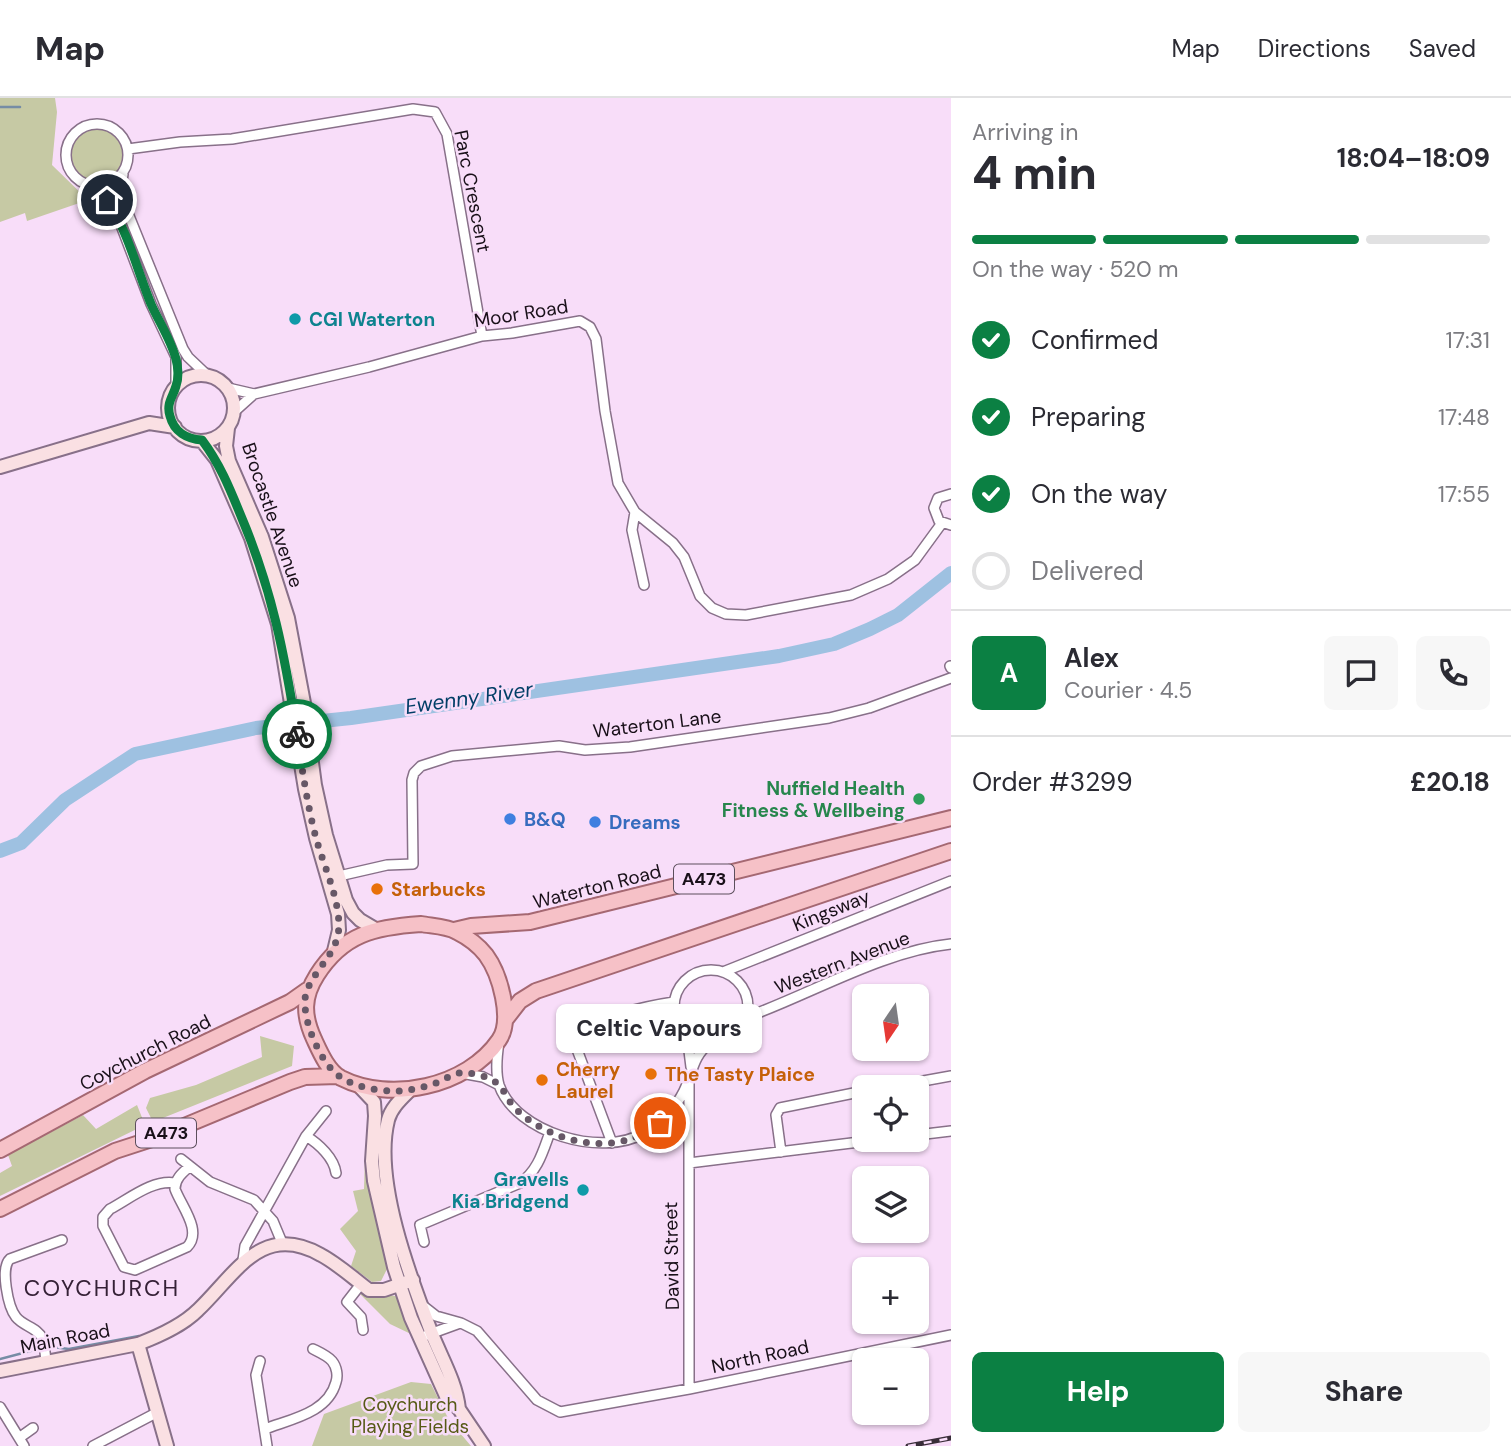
<!DOCTYPE html>
<html lang="en">
<head>
<meta charset="utf-8">
<style>
	:root { --surface:#fff; --page:#f7f7f7; --text:#2b2b33; --muted:#7c7c81; --line:#e1e1e2; --accent:#0b8043 }
	body { margin:0; font-family:"DM Sans",sans-serif; background:var(--page); color:var(--text); height:100vh; display:flex; flex-direction:column; font-size:26px; white-space:nowrap }
	* { box-sizing:border-box; margin:0 }
	p { font-size:23px; color:var(--muted) }
	.icon { flex:none; width:38px; height:38px; fill:none; stroke:currentColor; stroke-width:2; stroke-linecap:round; stroke-linejoin:round }
	.map { position:relative; flex:1; overflow:hidden }
	.panel { display:flex; flex-direction:column; background:var(--surface); width:560px }
	.panel>* { flex:none }
	.needle { width:46px; rotate:193deg }
	.tools { position:absolute; left:852px; top:886px; display:grid; gap:14px }
	.tools a { display:grid; place-items:center; width:77px; height:77px; border-radius:10px; background:var(--surface); box-shadow:0 2px 5px #0004; font-size:35px }
	.pin { position:absolute; display:grid; place-items:center; width:60px; height:60px; color:#fff; margin:-30px; border:4px solid #fff; border-radius:50%; box-shadow:0 2px 7px #0007 }
	.courier { position:absolute; display:grid; place-items:center; width:70px; height:70px; margin:-35px; border:5px solid #0b8043; border-radius:50%; background:#fff; color:#222; box-shadow:0 2px 9px #0007 }
	.bubble { position:absolute; height:49px; border-radius:10px; background:var(--surface); box-shadow:0 2px 5px #0004; font-size:23px; font-weight:700; line-height:49px; text-align:center }
	.summary em { font-style:normal; font-weight:700 }
	.summary div { display:flex; flex-direction:column-reverse }
	.summary { display:flex; align-items:center; justify-content:space-between; height:119px; padding:0 21px }
	h1 { font-size:46px; font-weight:700; line-height:52px }
	.bar { display:grid; grid-template-columns:repeat(4,1fr); gap:10px 7px; align-content:center; height:84px; padding:0 21px }
	.bar i { height:9px; border-radius:5px; background:var(--line) }
	.bar .current { background:var(--accent) }
	.bar p { grid-column:span 4 }
	.line { display:flex; align-items:center; gap:18px; padding:0 21px; border-top:2px solid var(--line) }
	.line div { flex:1 }
	.round { display:grid; place-items:center; flex:none; width:74px; height:74px; border-radius:10px; background:var(--page) }
	ol { padding:0 21px; list-style:none }
	li { display:flex; align-items:center; gap:21px; height:77px }
	li p { margin-inline-start:auto }
	li .icon { padding:7px; border-radius:50%; background:var(--accent); color:#fff; stroke-width:4 }
	li:last-child { color:var(--muted) }
	li i { width:38px; height:38px; border:4px solid var(--line); border-radius:50% }
	.primary-button { display:flex; gap:14px; margin-top:auto; padding:14px 21px }
	.primary-button a { flex:1; height:80px; border-radius:10px; background:var(--accent); color:#fff; font-size:28px; font-weight:700; line-height:80px; text-align:center }
	.primary-button a+a { background:var(--page); color:var(--text) }
	header { display:flex; align-items:center; gap:42px; box-sizing:border-box; height:98px; padding:0 35px; background:var(--surface); border-bottom:2px solid var(--line) }
	header strong { font-size:33px }
	nav { display:flex; gap:38px; margin-inline-start:auto; font-size:24px }
	main { display:flex; flex:1; min-height:0 }
	.map>svg:first-child { display:block }
	.green { fill:#c6c9a4 }
	.lines { fill:none; stroke-linecap:round; stroke-linejoin:round }
	.stream { stroke:#768ca5; stroke-width:2.5 }
	.river { stroke:#9ec1e1; stroke-width:14 }
	.street-casing { stroke:#887089; stroke-width:12 }
	.secondary-casing { stroke:#887089; stroke-width:16 }
	.primary-casing { stroke:#a56872; stroke-width:18 }
	.street { stroke:#fff; stroke-width:9 }
	.secondary { stroke:#fae0e3; stroke-width:12 }
	.primary { stroke:#f6c1c7; stroke-width:14 }
	.rail-casing { stroke:#392d39; stroke-width:5 }
	.rail { stroke:#f8ddf9; stroke-width:2.5; stroke-dasharray:8; stroke-linecap:butt }
	.done { stroke:#675867; stroke-width:7; stroke-dasharray:0 12.6 }
	.route { stroke:#0b8043; stroke-width:9 }
	.culture-dot { fill:#0f9aa8; stroke:#f8ddf9; stroke-width:2.5 }
	.leisure-dot { fill:#2e9e5b; stroke:#f8ddf9; stroke-width:2.5 }
	.shop-dot { fill:#3f7fe0; stroke:#f8ddf9; stroke-width:2.5 }
	.food-dot { fill:#e8710a; stroke:#f8ddf9; stroke-width:2.5 }
	.labels { text-anchor:middle; stroke-width:5; stroke-linejoin:round; paint-order:stroke }
	.shield { fill:#f8ddf9; stroke:#5c4e5c; stroke-width:2 }
	.shield-label { font-size:18px; font-weight:bold; fill:#191019 }
	.street-label { font-size:19px; fill:#191019; stroke:#f8ddf9 }
	.culture-label { font-size:19px; font-weight:bold; fill:#0d838f; stroke:#f8ddf9; text-anchor:start }
	.leisure-label { font-size:19px; font-weight:bold; fill:#27864d; stroke:#f8ddf9; text-anchor:end }
	.shop-label { font-size:19px; font-weight:bold; fill:#366cbe; stroke:#f8ddf9; text-anchor:start }
	.food-label { font-size:19px; font-weight:bold; fill:#c56008; stroke:#f8ddf9; text-anchor:start }
	.park-label { font-size:19px; fill:#575a16; stroke:#f8ddf9 }
	.water-label { font-size:21px; font-style:italic; fill:#013e66; stroke:#f8ddf9 }
	.quarter-label { font-size:23px; letter-spacing:2px; fill:#352136; stroke:#f8ddf9 }
</style>
</head>
<body>
<header>
<strong>Map</strong>
<nav><a>Map</a><a>Directions</a><a>Saved</a></nav>
</header>
<main>
<div class="map">
<svg width="951" height="1348" viewBox="0 0 951 1348">
	<rect width="100%" height="100%" fill="#f8ddf9"/>
	<path class="green" d="M0 0H55L57 14 52 67 88 102 27 123 25 115 0 124Z
		M71 57a26 26 0 1 1 52 0a26 26 0 1 1-52 0Z
		M260 938 294 948 292 968 153 1024 146 1010 150 1000 196 987 262 959Z
		M137 1007 145 1027 0 1098V1075L12 1068 8 1057 83 1017 96 1031Z
		M365 1057 389 1167 381 1183 372 1184 351 1168 356 1153 340 1131 358 1113 353 1093 364 1091Z
		M362 1194C378 1203 387 1194 398 1199L413 1237 390 1226 360 1196Z
		M411 1284 431 1286 449 1322 471 1348H312L324 1316Z"/>
	<g class="lines">
		<path class="stream" d="M0 9H20
			M148 1258 157 1291
			M0 1261 38 1251 52 1249 69 1251 139 1238"/>
		<path class="river" d="M0 753 21 745 65 702 135 656 256 630 351 620 779 558 834 546 870 531 898 517 951 475"/>
		<defs>
			<path id="street" d="M66 57a31 31 0 1 1 62 0a31 31 0 1 1-62 0Z
				M128 51 180 44 232 41 413 11 435 14 447 36 482 238
				M123 76 121 90 123 103 183 251 188 259 207 277
				M93 88 107 102 119 122 151 206 176 259V288
				M228 290 254 296 369 269 482 238 512 235 580 223 590 229 596 241 605 313 618 385 635 414 673 445 684 459 700 498 712 510 726 516 746 517 851 497 888 481 915 462 942 425
				M234 314 254 296
				M951 396 938 400 934 410 939 423 951 427
				M635 414 632 432 644 487
				M950 568 951 570
				M339 778 387 767 413 766 412 682 414 675 421 668 452 658 559 648 585 652 630 649 829 620 869 610 951 580
				M674 909a37 37 0 1 1 74 0a37 37 0 1 1-74 0Z
				M723 874 951 783
				M645 911 676 921
				M747 919C811 896 883 853 951 846
				M687 937 691 969
				M499 944C497 957 495 973 499 987 516 1035 602 1060 644 1035 662 1025 675 1011 684 993 692 977 693 957 709 946
				M461 975 483 979 499 987
				M890 989 951 978
				M917 1037 951 1033
				M306 1038C319 1046 334 1060 336 1075
				M612 1045 575 946C575 942 575 939 578 936 588 920 654 907 674 904
				M781 1054 776 1017 780 1010 864 993
				M181 1061 210 1084 254 1102 273 1123 283 1147
				M689 1065 884 1041
				M175 1085C153 1081 129 1101 110 1111L103 1119V1128L124 1169 135 1172 187 1149C203 1133 181 1108 175 1091 175 1081 182 1075 189 1069
				M424 1144 420 1127 520 1085C538 1073 543 1053 550 1034
				M243 1162 245 1148 306 1038 326 1013
				M361 1186 347 1204 361 1219 363 1232
				M422 1207 436 1218 461 1225 477 1233 537 1302 560 1314 689 1291 951 1237
				M427 1237 460 1225
				M46 1263C45 1256 45 1247 42 1240 38 1230 23 1228 16 1219 8 1209 0 1170 10 1161L62 1142
				M260 1263 256 1277 267 1348
				M689 1291V985
				M0 1309 24 1348
				M265 1331C291 1321 328 1315 336 1284 338 1278 337 1269 332 1263 328 1258 319 1254 313 1251
				M19 1340 33 1330
				M93 1348 156 1315"/>
			<path id="secondary" d="M168 310a33 33 0 1 1 66 0a33 33 0 1 1-66 0Z
				M228 330 226 348 229 363 262 439 288 520 304 605 315 687 326 737 346 802 353 815 360 822 377 832
				M202 343 217 362 251 440 278 526 305 691 316 740 338 816 339 832 334 853
				M0 369 149 325 175 329
				M358 987 374 1004 375 1018 372 1063 374 1083 394 1169 411 1220 446 1298 459 1311 484 1348
				M410 992C401 1001 391 1010 388 1022 373 1082 410 1179 432 1236 442 1261 456 1284 459 1311
				M138 1246 167 1348
				M0 1273 138 1246C159 1238 182 1228 198 1212 235 1177 261 1123 321 1157 338 1166 353 1180 369 1192H384L413 1182"/>
			<path id="primary" d="M421 826C432 828 447 828 457 834 467 839 479 848 486 857 500 876 513 922 499 942 467 989 390 1005 341 980 328 973 320 954 314 941 303 917 303 899 317 877 343 836 375 829 421 826Z
				M454 832 471 828 530 824 951 720
				M506 921 520 903 536 893 951 753
				M0 1052 145 973 290 904 307 892
				M0 1111 115 1053 158 1039 290 984 305 979 338 978"/>
		</defs>
		<use href="#street" class="street-casing"/>
		<use href="#secondary" class="secondary-casing"/>
		<use href="#primary" class="primary-casing"/>
		<use href="#street" class="street"/>
		<use href="#secondary" class="secondary"/>
		<use href="#primary" class="primary"/>
		<defs>
			<path id="rail" d="M908 1348 951 1340"/>
		</defs>
		<use href="#rail" class="rail-casing"/>
		<use href="#rail" class="rail"/>
	</g>
	<g class="lines">
		<path class="done" d="M297 636C302 670 307 706 316 740 323 765 335 791 338 816 344 852 319 864 307 892 298 915 320 965 339 978 352 988 373 992 389 993 405 994 421 990 436 985 444 982 452 976 460 975 472 974 492 979 500 988 505 994 508 1003 515 1010 541 1037 590 1053 627 1042 639 1039 649 1032 660 1025"/>
		<path class="route" d="M107 102C128 133 137 172 151 206 159 224 171 242 176 261 178 268 179 280 176 288 173 299 166 305 170 318 174 334 187 341 202 342 220 366 230 391 241 418 272 491 285 558 297 636"/>
	</g>
	<g class="culture-dot">
		<circle cx="295" cy="221" r="7"/>
		<circle cx="583" cy="1092" r="7"/>
	</g>
	<circle class="leisure-dot" cx="919" cy="701" r="7"/>
	<g class="shop-dot">
		<circle cx="510" cy="721" r="7"/>
		<circle cx="595" cy="724" r="7"/>
	</g>
	<g class="food-dot">
		<circle cx="377" cy="791" r="7"/>
		<circle cx="651" cy="976" r="7"/>
		<circle cx="542" cy="982" r="7"/>
	</g>
	<g class="labels">
		<g class="shield">
			<rect x="674" y="766.5" width="60" height="29" rx="5"/>
			<rect x="136" y="1020.5" width="60" height="29" rx="5"/>
		</g>
		<g class="shield-label">
			<text x="704" y="787">A473</text>
			<text x="166" y="1041">A473</text>
		</g>
		<g class="street-label">
			<text transform="translate(473 93) rotate(79)" y="7">Parc Crescent</text>
			<text transform="translate(521 215) rotate(-9)" y="7">Moor Road</text>
			<text transform="translate(273 417) rotate(71)" y="7">Brocastle Avenue</text>
			<text transform="translate(657 625) rotate(-7)" y="7">Waterton Lane</text>
			<text transform="translate(597 788) rotate(-14)" y="7">Waterton Road</text>
			<text transform="translate(831 812) rotate(-22)" y="7">Kingsway</text>
			<text transform="translate(842 864) rotate(-21)" y="7">Western Avenue</text>
			<text transform="translate(145 954) rotate(-27)" y="7">Coychurch Road</text>
			<text transform="translate(671 1158) rotate(-91)" y="7">David Street</text>
			<text transform="translate(65 1240) rotate(-11)" y="7">Main Road</text>
			<text transform="translate(760 1258) rotate(-12)" y="7">North Road</text>
		</g>
		<g class="culture-label">
			<text x="309" y="228">CGI Waterton</text>
			<text x="569" y="1088" text-anchor="end">Gravells<tspan x="569" dy="22">Kia Bridgend</tspan></text>
		</g>
		<g class="leisure-label">
			<text x="905" y="697">Nuffield Health<tspan x="905" dy="22">Fitness &amp; Wellbeing</tspan></text>
		</g>
		<g class="shop-label">
			<text x="524" y="728">B&amp;Q</text>
			<text x="609" y="731">Dreams</text>
		</g>
		<g class="food-label">
			<text x="391" y="798">Starbucks</text>
			<text x="556" y="978">Cherry<tspan x="556" dy="22">Laurel</tspan></text>
			<text x="665" y="983">The Tasty Plaice</text>
		</g>
		<g class="park-label">
			<text x="410" y="1313">Coychurch<tspan x="410" dy="22">Playing Fields</tspan></text>
		</g>
		<g class="water-label">
			<text transform="translate(469 600) rotate(-8)" y="7">Ewenny River</text>
		</g>
		<g class="quarter-label">
			<text x="102" y="1198">COYCHURCH</text>
		</g>
	</g>
</svg>
<div class="tools">
<a><svg class="needle" viewBox="-14 -14 28 28"><path d="M0-13l5 13h-10z" fill="#e53935"/><path d="M0 13l5-13h-10z" fill="#7c7c81"/></svg></a>
<a><svg class="icon" aria-label="locate" viewBox="0 0 24 24"><circle cx="12" cy="12" r="6"/><path d="M12 2v4M12 18v4M2 12h4M18 12h4"/></svg></a>
<a><svg class="icon" aria-label="layers" viewBox="0 0 24 24"><path d="M12 4l9 5-9 5-9-5zM3 14l9 5 9-5"/></svg></a>
<a>+</a>
<a>−</a>
</div>
<div class="pin" style="left:660px;top:1025px;background:#ea580c"><svg class="icon" aria-label="bag" viewBox="0 0 24 24"><path d="M5 8h14l-1 12H6zM9 8a3 3 0 0 1 6 0"/></svg></div>
<div class="pin" style="left:107px;top:102px;background:#1f2937"><svg class="icon" aria-label="home" viewBox="0 0 24 24"><path d="M3 11l9-7 9 7M6 9v11h12V9"/></svg></div>
<div class="courier" style="left:297px;top:636px"><svg class="icon" aria-label="bike" viewBox="0 0 24 24"><circle cx="6" cy="16" r="4"/><circle cx="18" cy="16" r="4"/><path d="M6 16l4-8h5l3 8M10 8l3 8H6M13 5h3"/></svg></div>
<div class="bubble" style="left:556px;top:906px;width:206px">Celtic Vapours</div>
</div>
<section class="panel">
<div class="summary"><div><h1>4 min</h1><p>Arriving in</p></div><em>18:04–18:09</em></div>
<div class="bar"><i class="current"></i><i class="current"></i><i class="current"></i><i></i><p>On the way · 520 m</p></div>
<ol>
<li><svg class="icon" aria-label="check" viewBox="0 0 24 24"><path d="M5 12l5 5 9-10"/></svg>Confirmed<p>17:31</p></li>
<li><svg class="icon" aria-label="check" viewBox="0 0 24 24"><path d="M5 12l5 5 9-10"/></svg>Preparing<p>17:48</p></li>
<li><svg class="icon" aria-label="check" viewBox="0 0 24 24"><path d="M5 12l5 5 9-10"/></svg>On the way<p>17:55</p></li>
<li><i></i>Delivered</li>
</ol>
<div class="line" style="height:126px"><b class="round" style="background:var(--accent);color:#fff">A</b><div><b>Alex</b><p>Courier · 4.5</p></div><a class="round"><svg class="icon" aria-label="chat" viewBox="0 0 24 24"><path d="M4 5h16v11H9l-5 4z"/></svg></a><a class="round"><svg class="icon" aria-label="phone" viewBox="0 0 24 24"><path d="M5 4h4l2 5-3 2q2 4 5 5l2-3 5 2v4C11 20 4 13 5 4z"/></svg></a></div>
<div class="line" style="height:91px"><div>Order #3299</div><b>£20.18</b></div>
<div class="primary-button"><a>Help</a><a>Share</a></div>
</section>
</main>
</body>
</html>
